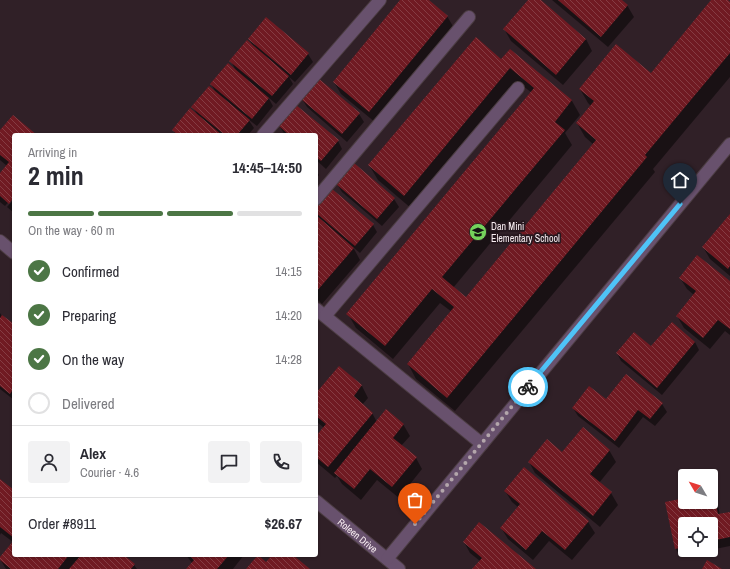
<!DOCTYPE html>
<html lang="en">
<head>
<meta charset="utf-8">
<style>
	:root { --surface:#fff; --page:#f2f2f3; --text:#2b2b33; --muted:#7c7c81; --line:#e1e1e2; --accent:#4c7645 }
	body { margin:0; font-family:"Archivo Narrow",sans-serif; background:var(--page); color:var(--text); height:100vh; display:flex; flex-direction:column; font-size:15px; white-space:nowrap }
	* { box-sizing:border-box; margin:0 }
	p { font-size:13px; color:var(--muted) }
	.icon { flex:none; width:22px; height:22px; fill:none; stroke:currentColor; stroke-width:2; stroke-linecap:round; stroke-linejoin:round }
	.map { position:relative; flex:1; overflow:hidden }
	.side { position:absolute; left:12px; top:133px; width:306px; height:424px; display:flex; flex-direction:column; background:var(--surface); border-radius:4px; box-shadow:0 1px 3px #0004 }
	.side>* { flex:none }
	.needle { width:26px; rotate:309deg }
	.buttons { position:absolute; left:678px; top:469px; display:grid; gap:8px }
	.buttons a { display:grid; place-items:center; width:40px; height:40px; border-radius:4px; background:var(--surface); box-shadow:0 1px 3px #0004; font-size:20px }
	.pin { position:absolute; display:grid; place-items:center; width:34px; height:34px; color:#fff; margin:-41px -17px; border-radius:50% 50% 50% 0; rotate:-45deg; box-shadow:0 0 4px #0007 }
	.pin .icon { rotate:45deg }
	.courier { position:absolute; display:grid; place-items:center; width:40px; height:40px; margin:-20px; border:3px solid #4fc3f7; border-radius:50%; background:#fff; color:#222; box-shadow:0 1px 5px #0007 }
	.head em { font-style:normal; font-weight:800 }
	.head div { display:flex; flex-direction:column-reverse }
	.head { display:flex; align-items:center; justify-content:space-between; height:68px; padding:0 16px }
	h1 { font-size:26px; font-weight:800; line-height:30px }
	.bar { display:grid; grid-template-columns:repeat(4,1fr); gap:6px 4px; align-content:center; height:48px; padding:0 16px }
	.bar i { height:5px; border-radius:3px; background:var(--line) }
	.bar .active { background:var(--accent) }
	.bar p { grid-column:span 4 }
	.line { display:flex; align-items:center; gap:10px; padding:0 16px; border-top:1px solid var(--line) }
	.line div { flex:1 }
	.round { display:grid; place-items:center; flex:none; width:42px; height:42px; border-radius:4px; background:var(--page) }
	ol { padding:0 16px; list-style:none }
	li { display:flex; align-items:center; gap:12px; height:44px }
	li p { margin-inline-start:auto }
	li .icon { padding:4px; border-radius:50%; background:var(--accent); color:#fff; stroke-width:4 }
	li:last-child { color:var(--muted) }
	li i { width:22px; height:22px; border:2px solid var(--line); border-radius:50% }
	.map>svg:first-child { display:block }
	.shadow { fill:#0007; fill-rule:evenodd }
	.building { fill:url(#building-back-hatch) }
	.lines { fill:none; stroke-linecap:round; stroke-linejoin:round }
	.minor-casing { stroke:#4c3d43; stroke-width:14 }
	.minor { stroke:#68516d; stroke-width:12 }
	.done { stroke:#b3a6ab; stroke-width:4; stroke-dasharray:0 7.2 }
	.route { stroke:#4fc3f7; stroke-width:5 }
	.labels { text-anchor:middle; stroke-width:3.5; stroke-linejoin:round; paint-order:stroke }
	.poi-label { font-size:10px; fill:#f9eef2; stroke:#26171e; text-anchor:start }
	.street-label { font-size:10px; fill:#f9eef2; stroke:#26171e }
</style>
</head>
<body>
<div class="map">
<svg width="730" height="569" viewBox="0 0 730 569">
	<defs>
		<pattern id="building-back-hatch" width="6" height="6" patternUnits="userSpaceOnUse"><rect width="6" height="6" fill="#701a22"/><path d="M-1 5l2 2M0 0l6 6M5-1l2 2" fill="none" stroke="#853c43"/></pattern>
	</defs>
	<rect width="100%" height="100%" fill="#302027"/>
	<path class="shadow" d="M402 0H428L447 16 454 28 376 123 341 94 334 82Z
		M530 0H539L586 39 592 51 563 85 511 41 504 29Z
		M552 0H621L627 5 634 17 608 47Z
		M713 0H726L730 3V77L653 169 655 172 455 411 416 379 408 364 452 312 440 303 393 359 356 328 348 314 532 93 518 82 412 209 378 180 369 165 502 60 510 50 572 101 580 115 565 133 572 145 453 288 466 299 594 145 585 137 577 123 591 106 588 103 580 89 651 74Z
		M249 39 308 54 313 62 295 82 289 77 293 84 276 104 268 97 273 106 257 126 248 119 254 128 248 135H176L173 130 198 116 193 107 216 93 211 84 236 71 231 61 253 46Z
		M302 99 359 114 364 122 347 142 307 107Z
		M297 107 338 141 342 149 326 169 316 160V135H285L280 127Z
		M0 132 35 135H14V196L5 206 0 202V174L7 166 0 160Z
		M316 170 319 175 316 179Z
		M337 184 394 199 399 207 382 226 342 192Z
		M14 199V213L7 207Z
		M316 210 373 225 377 232 360 253 353 247 360 260 322 304 316 298V216L320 220 316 213Z
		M730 216V276L710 259 703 247Z
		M680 278 730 283V335L725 331 710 349 684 328 677 316 694 295 687 289Z
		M0 313 2 316 14 326V400L0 389Z
		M695 342 699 350 662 395 621 361 617 353Z
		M339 367 362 386 368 398 362 405 372 413 377 422 403 424 410 436 401 446 416 458 422 469 399 498 377 480 361 500 342 484 337 476 335 478 316 462V438L324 428 316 421V395Z
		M607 400 662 404 667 412 655 426 643 417 619 448 578 416 573 408Z
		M609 450 616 462 599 483 611 493 618 505 600 527 535 473 529 462 562 453Z
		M0 480 14 492V555H123L134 565 137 569H6L0 559 13 542 1 533 0 535Z
		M505 491 588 522 595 533 572 560 549 541 533 560 508 539 501 528 518 507 512 502Z
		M713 493 717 501 720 515 730 513V546L680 556 676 549 685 499V502H711V494ZM685 524H711V550H685Z
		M464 542 535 569H474L480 561 470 553Z
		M186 555H244L233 569H188L192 563Z"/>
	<path class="building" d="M400 0H429L448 16 369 112 333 82Z
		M528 0H541L586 39 556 75 503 29Z
		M558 0H622L628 5 601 37Z
		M711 0H728L730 2V53L645 155 647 157 447 398 407 364 454 307 432 289 385 346 346 314 534 88 510 68 404 196 368 165 476 37 501 59 510 49 572 100 555 122 565 130 442 277 466 297 596 140 576 123 594 101 579 89 616 44 651 73Z
		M266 17 309 53 291 75 248 39Z
		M247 40 289 76 272 96 229 61Z
		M228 63 269 98 252 119 210 84Z
		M318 78 360 113 342 134 301 99Z
		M209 86 250 120 237 135H225L191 107Z
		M296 105 339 140 321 161 316 157V135H289L279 126Z
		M190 108 222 135H178L172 130Z
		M13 115 37 135H14V197L9 204 0 196V173L9 162 0 155V130Z
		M354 163 395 198 377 219 336 184Z
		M332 189 374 224 355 246 316 213V208Z
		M730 214V266L728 269 702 247Z
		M316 215 354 248 316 292Z
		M697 255 730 281V329L718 320 703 338 676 316 696 291 679 278Z
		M2 315 14 324V388L10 394 0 386V318Z
		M672 322 695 342 657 388 616 353 634 332 651 346Z
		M339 366 362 385 354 396 373 413 328 467 316 457V436L326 424 316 416V393Z
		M626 374 663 403 650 419 638 410 615 441 572 408 589 386 606 399Z
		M386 409 404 424 393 438 417 457 392 487 370 469 354 489 334 473Z
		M583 427 610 450 590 474 612 492 593 516 528 462 547 439 562 452Z
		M524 467 589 521 565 550 542 531 526 550 500 528 520 504 504 491Z
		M0 479 14 490V538L0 527Z
		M713 492 718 514 730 512V537L711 541V524H685V547L675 549 665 502 685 498V502H711V493Z
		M479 522 536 569H472L482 558 463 542Z
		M14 540V555H69L58 569H11L0 560V557Z
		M81 555H124L135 564 131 569H69Z
		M189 555H229L217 569H186L194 560Z
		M258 555 266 562 272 555H293L310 569H246Z
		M707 560 722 569H702Z"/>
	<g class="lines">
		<defs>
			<g id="minor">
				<path d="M263 135 380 0"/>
				<path d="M316 199 469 17"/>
				<path d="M0 241 14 253"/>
				<path d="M316 309 482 444"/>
				<path d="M325 316 518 88"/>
				<path id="s1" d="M316 501 399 569"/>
				<path d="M387 559 730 144"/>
			</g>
		</defs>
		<use href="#minor" class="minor-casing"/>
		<use href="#minor" class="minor"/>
	</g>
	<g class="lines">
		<path class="done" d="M415 524 528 387"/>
		<path class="route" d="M528 387 680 204"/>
	</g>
	<defs>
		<symbol id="school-disc" viewBox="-11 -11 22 22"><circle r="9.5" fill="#74d25b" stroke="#26171e"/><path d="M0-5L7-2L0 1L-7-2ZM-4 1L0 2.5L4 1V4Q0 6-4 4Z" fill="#111"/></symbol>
	</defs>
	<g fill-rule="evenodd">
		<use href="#school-disc" x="468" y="222" width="20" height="20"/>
	</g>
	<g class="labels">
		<g class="poi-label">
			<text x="491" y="230">Dan Mini<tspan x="491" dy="12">Elementary School</tspan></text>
		</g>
		<g class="street-label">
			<text dy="4" stroke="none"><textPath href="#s1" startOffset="54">Roleen Drive</textPath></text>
		</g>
	</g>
</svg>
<div class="buttons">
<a><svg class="needle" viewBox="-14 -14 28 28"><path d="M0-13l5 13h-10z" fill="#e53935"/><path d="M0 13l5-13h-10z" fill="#7c7c81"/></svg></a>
<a><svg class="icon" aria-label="locate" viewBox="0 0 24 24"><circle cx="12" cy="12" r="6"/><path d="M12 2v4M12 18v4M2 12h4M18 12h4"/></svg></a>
</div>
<div class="pin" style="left:415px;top:524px;background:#ea580c"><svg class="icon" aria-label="bag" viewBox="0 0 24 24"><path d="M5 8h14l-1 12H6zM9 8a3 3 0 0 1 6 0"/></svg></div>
<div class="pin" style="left:680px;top:204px;background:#1f2937"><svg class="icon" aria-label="home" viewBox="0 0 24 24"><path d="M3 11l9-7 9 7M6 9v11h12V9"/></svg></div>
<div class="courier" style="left:528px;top:387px"><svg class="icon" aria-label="bike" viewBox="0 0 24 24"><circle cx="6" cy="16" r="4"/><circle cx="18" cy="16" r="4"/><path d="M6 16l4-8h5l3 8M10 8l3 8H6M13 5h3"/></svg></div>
<section class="side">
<div class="head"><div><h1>2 min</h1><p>Arriving in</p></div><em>14:45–14:50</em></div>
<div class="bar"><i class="active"></i><i class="active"></i><i class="active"></i><i></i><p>On the way · 60 m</p></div>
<ol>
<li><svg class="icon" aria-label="check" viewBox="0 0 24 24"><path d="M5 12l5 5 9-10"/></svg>Confirmed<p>14:15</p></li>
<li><svg class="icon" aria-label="check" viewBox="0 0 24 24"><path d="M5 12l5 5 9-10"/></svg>Preparing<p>14:20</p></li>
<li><svg class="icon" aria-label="check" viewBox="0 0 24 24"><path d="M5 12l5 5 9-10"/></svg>On the way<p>14:28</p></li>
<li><i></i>Delivered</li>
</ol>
<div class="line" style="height:72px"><a class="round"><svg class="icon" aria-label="person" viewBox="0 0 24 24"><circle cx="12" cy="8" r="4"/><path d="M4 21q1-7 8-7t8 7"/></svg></a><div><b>Alex</b><p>Courier · 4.6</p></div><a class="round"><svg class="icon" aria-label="chat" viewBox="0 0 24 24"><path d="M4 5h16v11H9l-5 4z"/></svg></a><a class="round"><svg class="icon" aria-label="phone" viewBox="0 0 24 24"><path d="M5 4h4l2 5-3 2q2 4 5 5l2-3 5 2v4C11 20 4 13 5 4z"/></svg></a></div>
<div class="line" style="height:52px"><div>Order #8911</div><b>$26.67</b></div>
</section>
</div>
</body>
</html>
